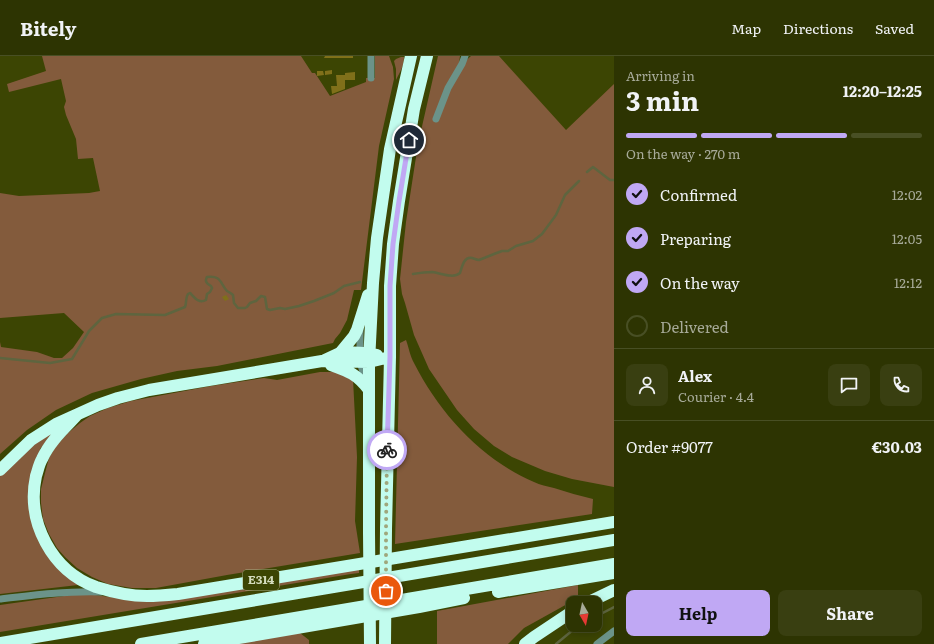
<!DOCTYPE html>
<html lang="en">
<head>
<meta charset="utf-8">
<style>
	:root { --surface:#2d3402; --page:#393f11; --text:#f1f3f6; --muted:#a7aa99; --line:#484f24; --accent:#c0a8f4 }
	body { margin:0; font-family:Literata,serif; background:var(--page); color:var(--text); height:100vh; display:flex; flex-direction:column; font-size:15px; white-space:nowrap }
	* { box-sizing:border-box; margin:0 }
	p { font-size:13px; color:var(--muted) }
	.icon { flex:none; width:22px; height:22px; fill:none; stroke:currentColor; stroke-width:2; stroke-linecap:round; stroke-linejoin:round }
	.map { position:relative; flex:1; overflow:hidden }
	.panel { display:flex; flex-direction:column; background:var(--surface); width:320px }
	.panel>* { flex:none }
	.needle { width:26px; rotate:171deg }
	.tools { position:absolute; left:566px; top:540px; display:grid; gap:8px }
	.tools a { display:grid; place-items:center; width:36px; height:36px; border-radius:8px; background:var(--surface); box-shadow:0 2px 10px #0003,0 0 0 1px var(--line); font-size:20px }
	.pin { position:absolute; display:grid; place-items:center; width:34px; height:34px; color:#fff; margin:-17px; border:2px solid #fff; border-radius:50%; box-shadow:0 1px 4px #0007 }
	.courier { position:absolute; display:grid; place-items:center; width:40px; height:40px; margin:-20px; border:3px solid #c0a8f4; border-radius:50%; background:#fff; color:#222; box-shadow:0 1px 5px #0007 }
	.overview em { font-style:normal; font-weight:700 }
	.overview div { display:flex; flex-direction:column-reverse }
	.overview { display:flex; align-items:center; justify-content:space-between; height:68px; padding:0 12px }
	h1 { font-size:26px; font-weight:700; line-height:30px }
	.bar { display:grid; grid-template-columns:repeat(4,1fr); gap:6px 4px; align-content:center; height:48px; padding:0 12px }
	.bar i { height:5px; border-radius:3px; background:var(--line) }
	.bar .selected { background:var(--accent) }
	.bar p { grid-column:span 4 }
	.line { display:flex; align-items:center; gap:10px; padding:0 12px; border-top:1px solid var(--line) }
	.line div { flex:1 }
	.round { display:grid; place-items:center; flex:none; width:42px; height:42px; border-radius:8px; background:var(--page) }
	ol { padding:0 12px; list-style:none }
	li { display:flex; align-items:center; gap:12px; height:44px }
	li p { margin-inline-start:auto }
	li .icon { padding:4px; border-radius:50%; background:var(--accent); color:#111; stroke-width:4 }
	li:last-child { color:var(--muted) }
	li i { width:22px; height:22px; border:2px solid var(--line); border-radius:50% }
	.primary-button { display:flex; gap:8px; margin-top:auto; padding:8px 12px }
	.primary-button a { flex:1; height:46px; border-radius:8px; background:var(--accent); color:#111; font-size:16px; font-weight:700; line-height:46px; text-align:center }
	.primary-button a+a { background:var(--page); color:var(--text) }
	header { display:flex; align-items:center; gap:24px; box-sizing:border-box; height:56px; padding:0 20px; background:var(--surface); border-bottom:1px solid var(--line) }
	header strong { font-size:19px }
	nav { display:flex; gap:22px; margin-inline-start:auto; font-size:14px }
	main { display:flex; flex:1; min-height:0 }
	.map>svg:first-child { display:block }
	.green { fill:#835b3c }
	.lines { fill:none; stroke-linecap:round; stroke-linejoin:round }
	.stream { stroke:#5e653f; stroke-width:2.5 }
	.building { fill:#80701a }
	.minor { stroke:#6b9389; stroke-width:7 }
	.highway { stroke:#c2fcee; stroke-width:12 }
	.highway-bridge { stroke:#c2fcee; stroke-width:12 }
	.done { stroke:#9fa77c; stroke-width:4; stroke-dasharray:0 7.2 }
	.route { stroke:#c0a8f4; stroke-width:5 }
	.labels { text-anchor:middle; stroke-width:3.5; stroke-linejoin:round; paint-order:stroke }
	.shield { fill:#3c4503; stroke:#a6af85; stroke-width:1 }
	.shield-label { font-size:12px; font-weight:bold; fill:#d4dcbd }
</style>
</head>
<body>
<header>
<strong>Bitely</strong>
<nav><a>Map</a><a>Directions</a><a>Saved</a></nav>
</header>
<main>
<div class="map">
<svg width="614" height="588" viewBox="0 0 614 588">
	<rect width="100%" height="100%" fill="#3c4503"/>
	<path class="green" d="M42 0H301L312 17H315L330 40 366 26V22H375V0H389L393 11 394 23 379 90 361 234H354L347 264 340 277 335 283 333 287 217 310 177 315 141 323 92 337 56 354 27 374 0 398V286L1 291 37 296 54 302H62L73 292 84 276 64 257 0 262V137L19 140 89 137 100 135 93 102 78 103 76 83 66 59 64 51 66 45 61 23 9 36 7 28 46 15Z
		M438 0H460L459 7 461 9 471 0H499L566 74 614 28V431L572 423 545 415 512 401 494 390 474 373 457 354 429 313 414 279 405 247 402 238 400 223 406 166 418 88Z
		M401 1H404C404 10 400 16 396 24V13L394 5 396 3Z
		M406 284C409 292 410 300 414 307 440 358 481 403 534 426 540 429 547 430 554 432 567 436 580 440 593 443L592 458 395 488 400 287Z
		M320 316H335L353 323 357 401 355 465 360 497 227 519 156 532H132L108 528 92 521 77 512 65 501 57 492 49 478 43 463 41 447V433L45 417 49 402 56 390 68 377 80 367 90 360 108 352 131 345 211 330 264 322 277 324Z
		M57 371 40 393 32 464 78 529 0 538V419L46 377Z
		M359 511V517L351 518 0 576V549L71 539H95L125 543Z
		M578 529V542L524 572 508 588H437V555Z
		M300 577 309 584V588H229Z"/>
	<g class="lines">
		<path class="stream" d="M587 116 593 111 610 124H614
			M413 218C419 217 426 216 432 216 441 217 453 223 460 217 462 211 464 200 472 202 475 203 477 204 479 204L494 198 502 195H508L516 190 533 185 542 178 556 159 565 139 579 125
			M0 302 50 307 72 303 89 275 102 262 116 258 165 259 185 251C187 246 185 242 188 238L190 237C195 242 199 248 206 244L207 238 210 236 212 232 211 230C208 228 204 226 207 221 221 219 220 227 227 235 229 236 231 237 233 239L234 247 238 252H245L247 251 250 247 256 245 261 240 265 241 267 253 270 254 280 252 285 253 299 250 314 245 334 237 344 230 360 226
			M595 561 614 551
			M556 588 579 569"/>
	</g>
	<path class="building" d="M325 0H353V2H324Z
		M332 14V18L325 19V15Z
		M317 15H323L324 19 317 20Z
		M355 16V24H345V33L332 38 331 30H337L336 19H345V17Z
		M226 239 229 243 225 245 222 241Z"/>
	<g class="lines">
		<path class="minor" d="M371 0V22
			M436 63 448 32 462 8 465 0
			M360 273V306L365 322
			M0 543C34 539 67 535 101 536
			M597 588 614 575"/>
		<path class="highway" d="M340 297C352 296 365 296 377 299
			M325 304 340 297 354 280 357 274 368 239
			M331 309C348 315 357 318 369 334
			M78 358C65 372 50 385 42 403 39 408 38 414 36 420 26 466 52 515 96 531 112 536 131 540 147 540 157 540 168 539 178 538L614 466
			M0 414 31 384 56 368 98 349 118 342 149 334 322 305 369 306 390 301
			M386 473 390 301V230L393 188 399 145 414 53 427 0
			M369 476V306L373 227 377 182 390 93 411 0
			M498 536 614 517
			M587 547 614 534
			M0 587 614 484
			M141 588 614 508
			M204 588 419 551 464 542
			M525 588 534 581 573 555"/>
		<path class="highway-bridge" d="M369 476 370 588
			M385 588 386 473"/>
	</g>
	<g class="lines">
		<path class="done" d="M386 535V473L387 394"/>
		<path class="route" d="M387 394 390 301V230L393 188 399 145 409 84"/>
	</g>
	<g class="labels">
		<rect class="shield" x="243" y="514" width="36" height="20" rx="3"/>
		<g class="shield-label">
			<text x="261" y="528">E314</text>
		</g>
	</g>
</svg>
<div class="tools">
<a><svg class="needle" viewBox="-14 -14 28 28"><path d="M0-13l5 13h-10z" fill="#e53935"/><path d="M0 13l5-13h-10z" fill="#a7aa99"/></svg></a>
</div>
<div class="pin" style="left:386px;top:535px;background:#ea580c"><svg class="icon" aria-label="bag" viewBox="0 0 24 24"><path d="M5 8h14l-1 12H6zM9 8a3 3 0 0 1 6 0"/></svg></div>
<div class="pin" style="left:409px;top:84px;background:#1f2937"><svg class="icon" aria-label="home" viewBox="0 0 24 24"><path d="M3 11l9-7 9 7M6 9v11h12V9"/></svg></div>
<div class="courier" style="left:387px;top:394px"><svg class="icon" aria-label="bike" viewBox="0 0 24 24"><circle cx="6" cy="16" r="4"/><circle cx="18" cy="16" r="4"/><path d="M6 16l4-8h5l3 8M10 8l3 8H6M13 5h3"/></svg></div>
</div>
<section class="panel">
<div class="overview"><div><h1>3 min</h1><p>Arriving in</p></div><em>12:20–12:25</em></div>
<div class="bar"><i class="selected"></i><i class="selected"></i><i class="selected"></i><i></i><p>On the way · 270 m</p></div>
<ol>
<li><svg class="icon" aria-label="check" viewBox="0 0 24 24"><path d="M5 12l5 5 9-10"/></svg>Confirmed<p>12:02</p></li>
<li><svg class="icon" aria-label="check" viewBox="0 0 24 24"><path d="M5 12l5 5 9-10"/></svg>Preparing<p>12:05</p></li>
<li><svg class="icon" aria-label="check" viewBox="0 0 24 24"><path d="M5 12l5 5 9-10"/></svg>On the way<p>12:12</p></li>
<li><i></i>Delivered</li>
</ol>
<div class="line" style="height:72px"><a class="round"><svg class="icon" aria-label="person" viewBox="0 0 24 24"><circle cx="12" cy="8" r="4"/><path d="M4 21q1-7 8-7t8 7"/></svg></a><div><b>Alex</b><p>Courier · 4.4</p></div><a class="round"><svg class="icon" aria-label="chat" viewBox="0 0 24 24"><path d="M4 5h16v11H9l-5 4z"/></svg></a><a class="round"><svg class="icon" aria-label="phone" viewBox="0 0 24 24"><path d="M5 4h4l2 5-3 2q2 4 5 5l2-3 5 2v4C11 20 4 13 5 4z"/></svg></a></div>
<div class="line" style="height:52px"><div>Order #9077</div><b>€30.03</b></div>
<div class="primary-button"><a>Help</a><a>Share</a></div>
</section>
</main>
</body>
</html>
